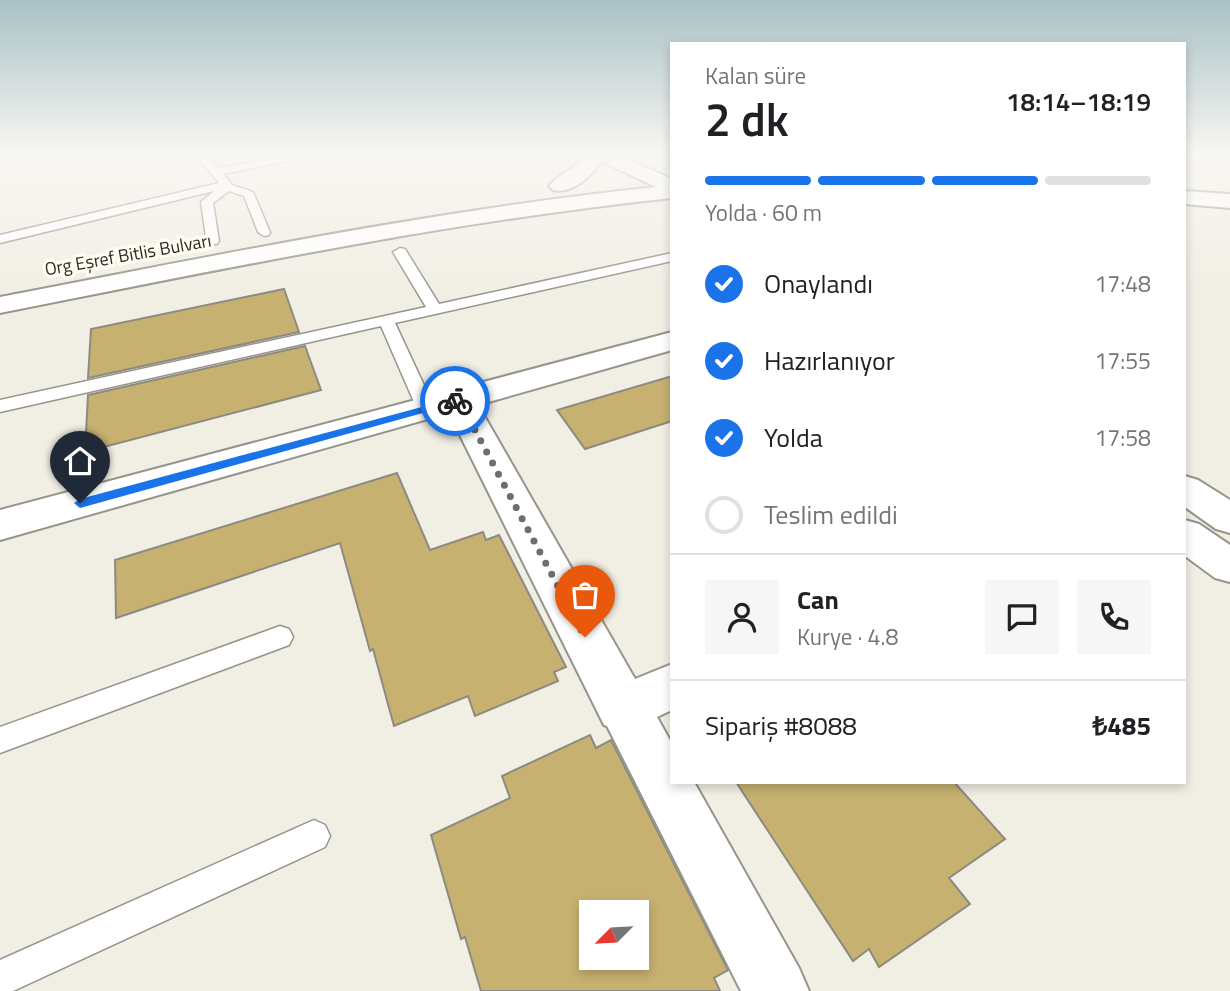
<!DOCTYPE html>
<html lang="tr">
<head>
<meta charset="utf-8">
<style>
	:root { --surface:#fff; --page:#f6f6f6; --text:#202124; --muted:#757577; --line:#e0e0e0; --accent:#1a73e8 }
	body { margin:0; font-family:"Titillium Web",sans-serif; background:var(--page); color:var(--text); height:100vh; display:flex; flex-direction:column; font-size:26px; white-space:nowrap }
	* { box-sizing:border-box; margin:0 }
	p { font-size:23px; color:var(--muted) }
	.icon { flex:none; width:38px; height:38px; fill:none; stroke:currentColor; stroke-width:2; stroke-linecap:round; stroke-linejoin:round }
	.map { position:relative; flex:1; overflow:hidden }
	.details { position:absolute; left:670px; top:42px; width:516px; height:742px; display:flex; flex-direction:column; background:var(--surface); border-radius:0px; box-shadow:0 4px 10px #0003 }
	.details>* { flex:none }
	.needle { width:46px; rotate:246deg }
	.tools { position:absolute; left:579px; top:900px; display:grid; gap:14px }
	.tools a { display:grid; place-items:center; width:70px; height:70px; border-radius:0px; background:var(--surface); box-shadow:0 4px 10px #0003; font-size:35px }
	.pin { position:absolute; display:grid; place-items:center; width:60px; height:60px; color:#fff; margin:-72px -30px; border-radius:50% 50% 50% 0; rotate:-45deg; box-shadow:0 0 7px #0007 }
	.pin .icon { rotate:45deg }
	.courier { position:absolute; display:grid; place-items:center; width:70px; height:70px; margin:-35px; border:5px solid #1a73e8; border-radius:50%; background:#fff; color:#222; box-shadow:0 2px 9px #0007 }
	.headline em { font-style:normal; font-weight:600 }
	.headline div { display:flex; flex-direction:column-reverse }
	.headline { display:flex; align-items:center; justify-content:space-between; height:119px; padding:0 35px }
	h1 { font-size:46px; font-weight:600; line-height:52px }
	.bar { display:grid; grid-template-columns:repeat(4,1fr); gap:10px 7px; align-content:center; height:84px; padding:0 35px }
	.bar i { height:9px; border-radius:5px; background:var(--line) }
	.bar .on { background:var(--accent) }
	.bar p { grid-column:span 4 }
	.line { display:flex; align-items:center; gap:18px; padding:0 35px; border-top:2px solid var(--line) }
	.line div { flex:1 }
	.round { display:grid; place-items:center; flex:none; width:74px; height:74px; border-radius:0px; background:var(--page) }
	ol { padding:0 35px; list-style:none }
	li { display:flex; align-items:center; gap:21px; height:77px }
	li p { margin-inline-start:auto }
	li .icon { padding:7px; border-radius:50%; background:var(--accent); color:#fff; stroke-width:4 }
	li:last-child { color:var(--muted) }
	li i { width:38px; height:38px; border:4px solid var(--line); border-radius:50% }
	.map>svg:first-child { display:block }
	.building { fill:#c6b170; stroke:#8d8a81; stroke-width:2; fill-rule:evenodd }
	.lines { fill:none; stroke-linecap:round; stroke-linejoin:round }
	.lane-casing { stroke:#97948b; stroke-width:3 }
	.street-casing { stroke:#97948b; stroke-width:4 }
	.secondary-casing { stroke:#97948b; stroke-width:4 }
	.lane { fill:#fff; fill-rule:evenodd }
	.street { fill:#fff; fill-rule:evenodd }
	.secondary { fill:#fff; fill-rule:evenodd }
	.route { fill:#1a73e8 }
	.done { stroke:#706e68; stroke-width:7; stroke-dasharray:0 12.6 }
	.labels { text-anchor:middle; stroke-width:7; stroke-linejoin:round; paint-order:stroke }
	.far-street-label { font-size:18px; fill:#2a2925; stroke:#fffbf1 }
</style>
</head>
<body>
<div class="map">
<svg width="1230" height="991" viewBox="0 0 1230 991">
	<rect width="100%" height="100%" fill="#f1eee4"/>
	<path class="building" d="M284 289 299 332 88 378 91 329Z
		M305 346 321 390 85 452 88 395Z
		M672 376V421L585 449 557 410Z
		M397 473 430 550 483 532 486 540 499 535 566 667 554 672 558 681 475 716 468 696 394 726 373 649 370 651 340 543 116 618 115 560Z
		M590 735 596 748 611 740 728 970 714 978 720 991H481L465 937 461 939 431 835 510 798 502 776ZM592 912H637V957H592Z
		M736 782H954L1005 839 949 878 970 904 879 967 869 949 853 961Z"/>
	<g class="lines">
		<defs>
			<path id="lane" d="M197 156H207L218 168 293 156H314L223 174 232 185 253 192 270 232 269 235 264 236 258 232 244 196 229 191 213 203 219 241 217 244H207L201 202 214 191 0 243V235L219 183Z
				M1185 156H1230V161H1185Z
				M400 248 405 249 439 304 672 253V261L395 323 435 409 426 415 417 409 381 326 0 412V400L426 307 393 252Z
				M280 626 289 629 293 637 289 645 0 753V727Z
				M314 820 325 825 330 836 325 847 13 991H0V960Z"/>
			<path id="street" d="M672 332V350L478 405 635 679 672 664V710L657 717 672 744V782H694L799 968 809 991H741L607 726 604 725 449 413 0 540V510Z"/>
			<path id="secondary" d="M586 156H621L672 179V198C445 222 223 269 0 313V297C218 255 435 210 656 187L601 161C592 176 571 195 553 190L549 186C559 173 576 169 586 156Z
				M1185 191 1230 194V208L1185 204Z
				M1185 476 1198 480 1230 500V533L1216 529 1185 507Z
				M1185 520 1199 524 1230 545V582L1215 578 1185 556Z"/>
		</defs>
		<use href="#lane" class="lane-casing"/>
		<use href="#street" class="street-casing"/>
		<use href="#secondary" class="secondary-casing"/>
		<use href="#lane" class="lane"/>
		<use href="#street" class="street"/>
		<use href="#secondary" class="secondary"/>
	</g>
	<linearGradient id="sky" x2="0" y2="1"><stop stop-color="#a9c1c5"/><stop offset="0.53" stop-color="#f9f7f3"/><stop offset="1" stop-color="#f9f7f3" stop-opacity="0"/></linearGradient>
	<rect width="1230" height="294" fill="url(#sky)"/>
	<path class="route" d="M455 398 460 401 459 403 80 508 74 503 80 499Z"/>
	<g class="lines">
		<path class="done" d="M455 401 459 400 585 637"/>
	</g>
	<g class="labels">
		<g class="far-street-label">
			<text transform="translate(128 255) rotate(-10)" y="6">Org Eşref Bitlis Bulvarı</text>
		</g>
	</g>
</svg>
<div class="tools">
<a><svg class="needle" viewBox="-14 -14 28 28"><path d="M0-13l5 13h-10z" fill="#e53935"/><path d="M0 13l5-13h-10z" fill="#757577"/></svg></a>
</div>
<div class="pin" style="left:585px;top:637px;background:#ea580c"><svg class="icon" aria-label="bag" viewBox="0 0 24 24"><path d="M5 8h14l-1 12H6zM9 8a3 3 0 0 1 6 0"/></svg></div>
<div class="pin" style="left:80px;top:503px;background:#1f2937"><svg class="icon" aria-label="home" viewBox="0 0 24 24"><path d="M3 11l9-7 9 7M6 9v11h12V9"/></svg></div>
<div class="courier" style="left:455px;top:401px"><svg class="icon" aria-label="bike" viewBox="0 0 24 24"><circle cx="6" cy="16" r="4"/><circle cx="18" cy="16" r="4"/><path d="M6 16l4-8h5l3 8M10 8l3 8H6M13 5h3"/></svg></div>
<section class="details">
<div class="headline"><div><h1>2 dk</h1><p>Kalan süre</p></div><em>18:14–18:19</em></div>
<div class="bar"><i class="on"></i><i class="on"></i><i class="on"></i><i></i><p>Yolda · 60 m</p></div>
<ol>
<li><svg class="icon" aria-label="check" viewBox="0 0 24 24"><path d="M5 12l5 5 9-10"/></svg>Onaylandı<p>17:48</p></li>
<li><svg class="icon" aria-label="check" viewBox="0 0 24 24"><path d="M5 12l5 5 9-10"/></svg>Hazırlanıyor<p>17:55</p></li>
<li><svg class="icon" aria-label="check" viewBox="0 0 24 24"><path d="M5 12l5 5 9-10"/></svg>Yolda<p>17:58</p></li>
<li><i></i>Teslim edildi</li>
</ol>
<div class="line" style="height:126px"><a class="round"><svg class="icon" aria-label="person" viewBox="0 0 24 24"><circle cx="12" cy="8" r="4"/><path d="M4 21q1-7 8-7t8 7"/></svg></a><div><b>Can</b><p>Kurye · 4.8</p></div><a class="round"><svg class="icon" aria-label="chat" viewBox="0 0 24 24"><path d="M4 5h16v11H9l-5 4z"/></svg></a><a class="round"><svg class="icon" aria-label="phone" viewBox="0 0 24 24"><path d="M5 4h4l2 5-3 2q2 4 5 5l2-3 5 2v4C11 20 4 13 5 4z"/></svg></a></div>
<div class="line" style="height:91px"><div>Sipariş #8088</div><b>₺485</b></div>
</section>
</div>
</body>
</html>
